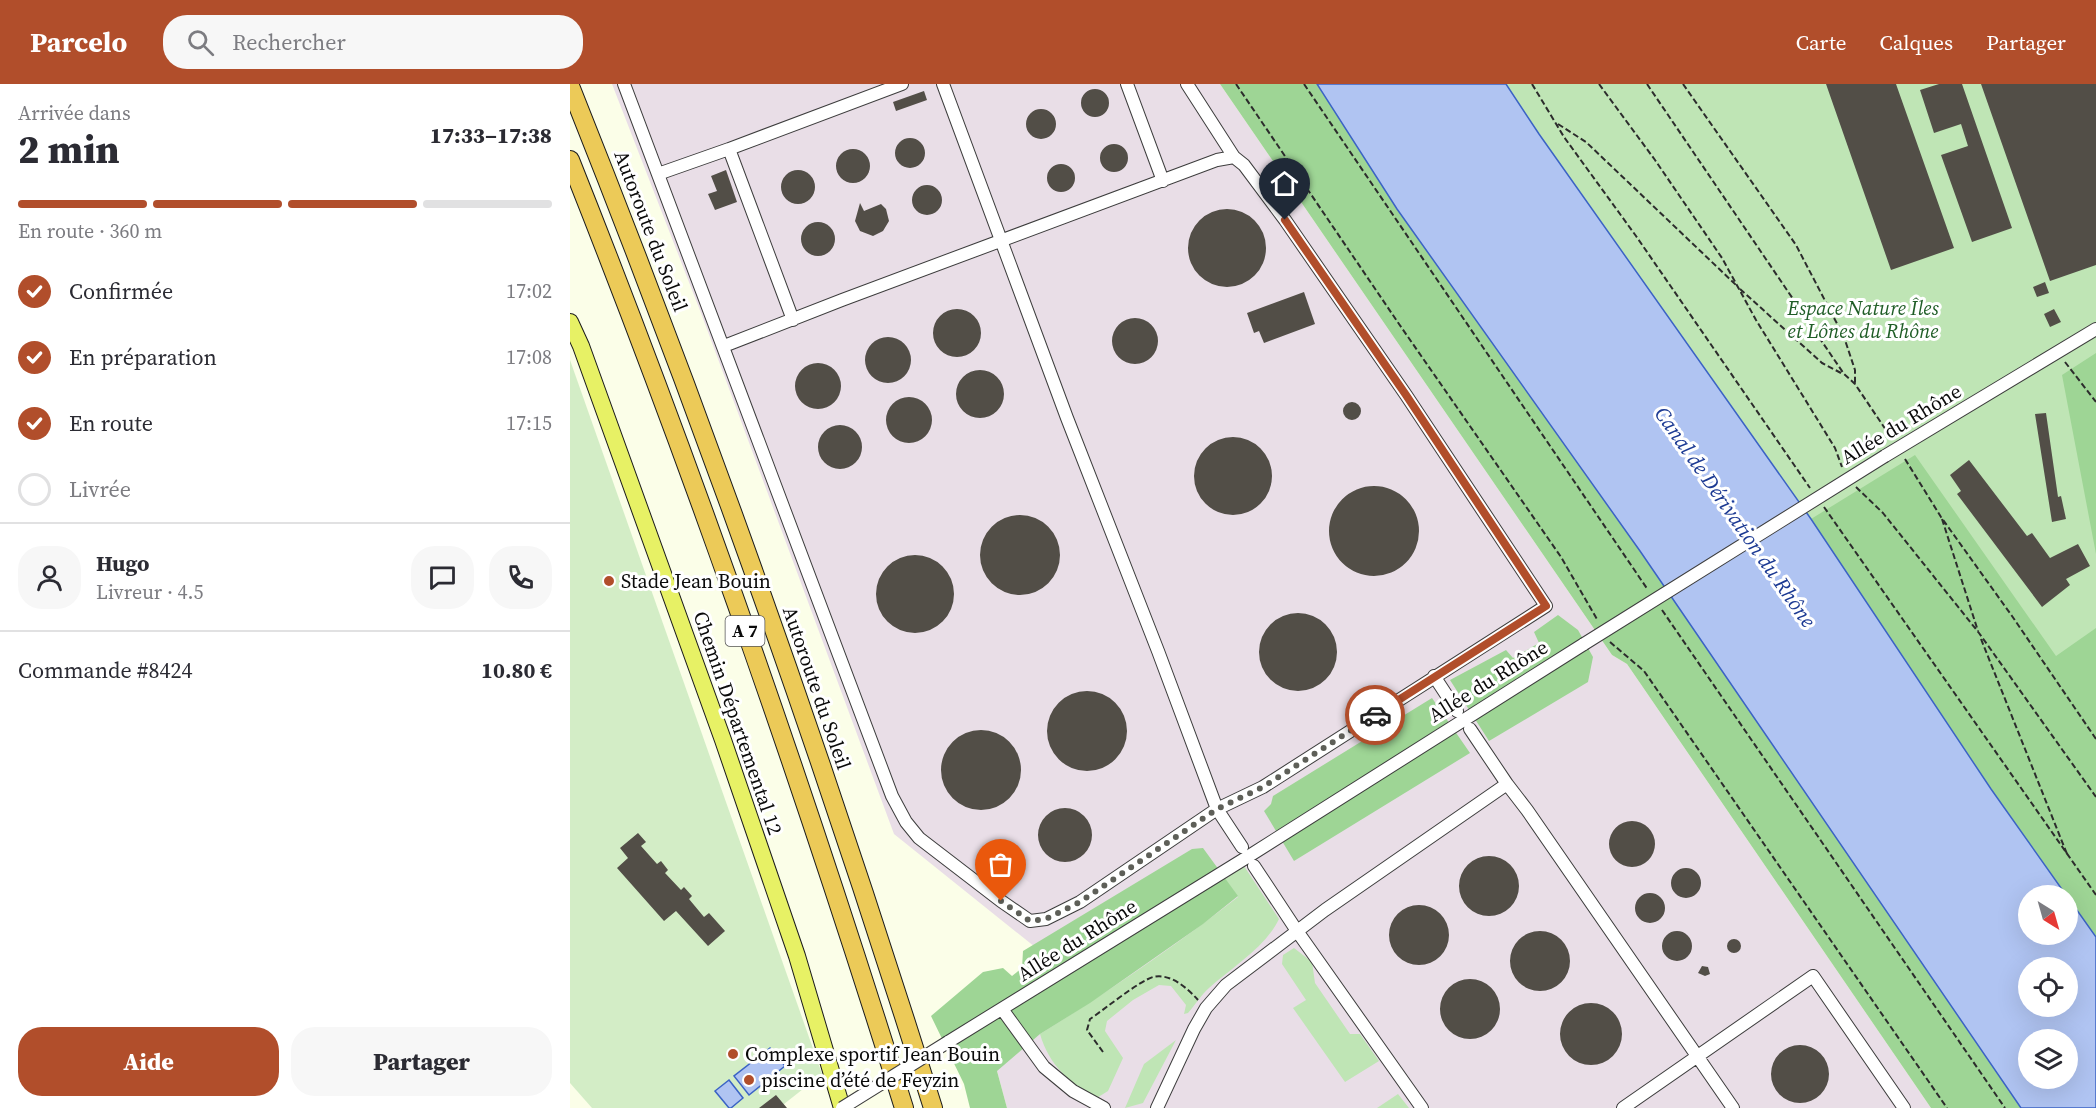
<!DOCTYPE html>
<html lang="fr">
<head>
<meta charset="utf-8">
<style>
	:root { --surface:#fff; --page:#f7f7f7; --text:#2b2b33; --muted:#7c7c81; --line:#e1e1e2; --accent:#b14e2b }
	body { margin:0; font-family:"Source Serif 4",serif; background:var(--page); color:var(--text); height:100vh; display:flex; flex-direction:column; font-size:22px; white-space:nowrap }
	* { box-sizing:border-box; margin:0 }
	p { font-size:20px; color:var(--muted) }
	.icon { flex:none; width:33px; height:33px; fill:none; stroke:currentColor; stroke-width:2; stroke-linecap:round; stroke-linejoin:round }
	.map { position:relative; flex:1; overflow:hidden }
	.panel { display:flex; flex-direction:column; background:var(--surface); width:570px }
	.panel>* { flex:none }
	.needle { width:39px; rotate:143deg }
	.tools { position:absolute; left:1448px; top:801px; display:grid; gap:12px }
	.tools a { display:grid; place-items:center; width:60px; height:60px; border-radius:50%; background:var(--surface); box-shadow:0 6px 24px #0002; font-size:30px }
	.pin { position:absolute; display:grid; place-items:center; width:51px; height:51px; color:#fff; margin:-62px -26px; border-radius:50% 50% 50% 0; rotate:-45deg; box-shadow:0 0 6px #0007 }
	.pin .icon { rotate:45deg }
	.courier { position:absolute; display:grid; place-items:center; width:60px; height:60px; margin:-30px; border:4px solid #b14e2b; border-radius:50%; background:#fff; color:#222; box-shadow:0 2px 8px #0007 }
	.headline em { font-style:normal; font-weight:800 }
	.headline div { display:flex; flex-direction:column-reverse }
	.headline { display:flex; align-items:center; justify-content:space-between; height:102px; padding:0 18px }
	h1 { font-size:39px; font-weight:800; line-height:45px }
	.bar { display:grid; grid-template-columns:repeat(4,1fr); gap:9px 6px; align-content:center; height:72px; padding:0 18px }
	.bar i { height:8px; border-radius:4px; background:var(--line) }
	.bar .selected { background:var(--accent) }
	.bar p { grid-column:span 4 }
	.line { display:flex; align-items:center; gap:15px; padding:0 18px; border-top:2px solid var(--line) }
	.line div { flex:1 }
	.round { display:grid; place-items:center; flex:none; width:63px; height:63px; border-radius:24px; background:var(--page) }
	ol { padding:0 18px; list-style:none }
	li { display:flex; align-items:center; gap:18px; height:66px }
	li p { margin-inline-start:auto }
	li .icon { padding:6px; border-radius:50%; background:var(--accent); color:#fff; stroke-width:4 }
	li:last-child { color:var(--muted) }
	li i { width:33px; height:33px; border:3px solid var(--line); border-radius:50% }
	.action { display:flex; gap:12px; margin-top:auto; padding:12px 18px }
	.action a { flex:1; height:69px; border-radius:24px; background:var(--accent); color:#fff; font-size:24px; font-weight:800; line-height:69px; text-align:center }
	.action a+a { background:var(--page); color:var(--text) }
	header { display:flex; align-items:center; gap:36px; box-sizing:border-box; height:84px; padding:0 30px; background:var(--accent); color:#fff }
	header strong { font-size:28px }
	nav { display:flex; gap:33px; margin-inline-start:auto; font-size:21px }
	.search { width:420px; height:54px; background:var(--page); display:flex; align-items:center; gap:15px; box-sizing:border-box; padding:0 21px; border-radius:24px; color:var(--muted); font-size:22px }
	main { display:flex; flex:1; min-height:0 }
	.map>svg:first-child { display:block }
	.industrial { fill:#e9dee7 }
	.green { fill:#bfe5b5; fill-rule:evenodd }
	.forest { fill:#9ed595 }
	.pitch { fill:#d3edc6 }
	.water { fill:#b0c4f2; stroke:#3b63c5; stroke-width:1.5; fill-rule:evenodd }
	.building { fill:#524e47 }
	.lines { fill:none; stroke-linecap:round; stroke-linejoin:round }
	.minor-casing { stroke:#3d3d3d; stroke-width:14 }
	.major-casing { stroke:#1b1b1b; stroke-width:18 }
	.highway-casing { stroke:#1b1b1b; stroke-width:20 }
	.path { stroke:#2c2c2c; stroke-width:2; stroke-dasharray:6 3; stroke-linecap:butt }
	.minor { stroke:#fff; stroke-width:12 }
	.major { stroke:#e7f165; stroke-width:16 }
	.highway { stroke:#ecca58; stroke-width:18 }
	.minor-bridge-casing { stroke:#3d3d3d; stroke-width:14; stroke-linecap:butt }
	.minor-bridge { stroke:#fff; stroke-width:12 }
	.done { stroke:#5e5f58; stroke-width:6; stroke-dasharray:0 10.8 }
	.route { stroke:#b14e2b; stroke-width:8 }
	.poi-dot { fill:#b14e2b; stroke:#fff; stroke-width:2 }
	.labels { text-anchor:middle; stroke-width:6; stroke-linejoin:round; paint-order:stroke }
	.shield { fill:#fff; stroke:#545454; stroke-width:1.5 }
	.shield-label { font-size:18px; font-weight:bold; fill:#0a0a0a }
	.street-label { font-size:20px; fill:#0a0a0a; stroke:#fff }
	.park-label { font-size:20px; font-style:italic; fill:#1f5d26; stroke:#fff }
	.poi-label { font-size:20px; fill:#0a0a0a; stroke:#fff; text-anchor:start }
	.water-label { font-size:21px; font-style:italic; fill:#1c3a93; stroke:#fff }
</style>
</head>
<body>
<header>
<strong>Parcelo</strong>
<div class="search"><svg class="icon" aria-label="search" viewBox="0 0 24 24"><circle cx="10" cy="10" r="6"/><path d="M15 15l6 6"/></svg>Rechercher</div>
<nav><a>Carte</a><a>Calques</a><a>Partager</a></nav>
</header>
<main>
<section class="panel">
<div class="headline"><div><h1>2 min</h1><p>Arrivée dans</p></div><em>17:33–17:38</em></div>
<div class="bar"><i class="selected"></i><i class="selected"></i><i class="selected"></i><i></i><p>En route · 360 m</p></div>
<ol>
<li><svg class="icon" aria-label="check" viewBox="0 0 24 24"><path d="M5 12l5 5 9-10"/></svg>Confirmée<p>17:02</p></li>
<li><svg class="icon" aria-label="check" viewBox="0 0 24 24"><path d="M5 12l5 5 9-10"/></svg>En préparation<p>17:08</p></li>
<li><svg class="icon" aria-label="check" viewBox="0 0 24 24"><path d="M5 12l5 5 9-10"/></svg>En route<p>17:15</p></li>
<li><i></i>Livrée</li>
</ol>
<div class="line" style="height:108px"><a class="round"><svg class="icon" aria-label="person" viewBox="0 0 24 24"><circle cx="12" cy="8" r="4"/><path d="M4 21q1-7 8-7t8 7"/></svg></a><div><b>Hugo</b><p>Livreur · 4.5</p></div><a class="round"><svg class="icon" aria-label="chat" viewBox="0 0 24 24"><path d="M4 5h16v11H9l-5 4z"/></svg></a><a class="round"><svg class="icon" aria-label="phone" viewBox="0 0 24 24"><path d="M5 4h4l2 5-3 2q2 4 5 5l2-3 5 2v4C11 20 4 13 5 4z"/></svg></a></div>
<div class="line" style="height:78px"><div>Commande #8424</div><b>10.80 €</b></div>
<div class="action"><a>Aide</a><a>Partager</a></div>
</section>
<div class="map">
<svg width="1526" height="1024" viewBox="0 0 1526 1024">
	<rect width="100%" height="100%" fill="#fbfee8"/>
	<path class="industrial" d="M42 0H650L1042 571 1057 580 1361 1024H437L427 987 465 863 324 750 131 229Z"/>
	<path class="green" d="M848 0H1526V991L1497 922V884H1458ZM1458 812H1497V850H1458Z
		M674 782 709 835C695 864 662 883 639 904 631 911 625 921 618 929L614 930 616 921 601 902 589 901 563 916 537 937 535 947 553 974 538 1007 525 1015C499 998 479 981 470 950 538 908 605 862 668 813L655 795Z
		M724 864 742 878 745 899 780 950H790L809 977 775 998 723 924 736 916 712 880 713 871Z
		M606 956 573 1019 555 1024 574 980Z
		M828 1010 839 1024H807Z"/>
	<path class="forest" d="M650 0H747L827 125 1070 467 1451 1024H1361L1057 580 1042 571Z
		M1526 269V470L1492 291Z
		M1345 371 1486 572 1526 544V853L1421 705 1241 435Z
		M988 531 1008 546 1023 573 1018 598 919 657 880 596 936 566 943 574 969 559 964 548Z
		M862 614 900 669 724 777 694 727 701 720 703 712Z
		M633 764 668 812 633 840 520 919 470 950 427 987 437 1024H400L394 1000 361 932 413 888 433 884 442 892 452 884 453 867 622 765Z"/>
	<path class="pitch" d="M0 276 252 990 209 1024H22L0 999Z"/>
	<path class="water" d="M747 0H936L969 50 1241 435 1421 705 1496 811 1458 812V850H1497V812L1526 853V1024H1451L1070 467 827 125ZM1458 884H1497V922H1458ZM1458 956H1497V994H1458Z
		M200 964 215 982 179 1011 164 992Z
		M159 996 173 1014 161 1024H159L145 1007Z"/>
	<path class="building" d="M1256 0H1326L1384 164 1321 186Z
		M1369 0H1392L1442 144 1402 158 1371 71 1398 62 1391 40 1364 49 1350 6Z
		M1411 0H1526V181L1480 197Z
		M511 19a14 14 0 1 1 28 0a14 14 0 1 1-28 0Z
		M354 7 357 16 326 27 323 18Z
		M456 40a15 15 0 1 1 30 0a15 15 0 1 1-30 0Z
		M325 69a15 15 0 1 1 30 0a15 15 0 1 1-30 0Z
		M530 74a14 14 0 1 1 28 0a14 14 0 1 1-28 0Z
		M266 82a17 17 0 1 1 34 0a17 17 0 1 1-34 0Z
		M477 94a14 14 0 1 1 28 0a14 14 0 1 1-28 0Z
		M156 86 167 118 145 126 138 110 147 107 141 92Z
		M211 103a17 17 0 1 1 34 0a17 17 0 1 1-34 0Z
		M342 116a15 15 0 1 1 30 0a15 15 0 1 1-30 0Z
		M290 119 294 127 311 120 316 125 319 137 313 147 303 152 290 147 285 137Z
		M618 164a39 39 0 1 1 78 0a39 39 0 1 1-78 0Z
		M231 155a17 17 0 1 1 34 0a17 17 0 1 1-34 0Z
		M1475 198 1479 209 1467 213 1463 203Z
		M734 208 745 240 694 259 689 247 684 249 677 229Z
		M1484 225 1491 238 1480 243 1474 230Z
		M363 249a24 24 0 1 1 48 0a24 24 0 1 1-48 0Z
		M542 257a23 23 0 1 1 46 0a23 23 0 1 1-46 0Z
		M295 276a23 23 0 1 1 46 0a23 23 0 1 1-46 0Z
		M225 302a23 23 0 1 1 46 0a23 23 0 1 1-46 0Z
		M386 310a24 24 0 1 1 48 0a24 24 0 1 1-48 0Z
		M316 336a23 23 0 1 1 46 0a23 23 0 1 1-46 0Z
		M773 327a9 9 0 1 1 18 0a9 9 0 1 1-18 0Z
		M1476 329 1488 413 1491 412 1496 435 1482 438 1465 330Z
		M248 363a22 22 0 1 1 44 0a22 22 0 1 1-44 0Z
		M624 392a39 39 0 1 1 78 0a39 39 0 1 1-78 0Z
		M1399 376 1457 452 1462 449 1480 474 1508 460 1520 482 1496 495 1500 501 1472 523 1387 410 1391 407 1380 391Z
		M759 447a45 45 0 1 1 90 0a45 45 0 1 1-90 0Z
		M410 471a40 40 0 1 1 80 0a40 40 0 1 1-80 0Z
		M306 510a39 39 0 1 1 78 0a39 39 0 1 1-78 0Z
		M689 568a39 39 0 1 1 78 0a39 39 0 1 1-78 0Z
		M477 647a40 40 0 1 1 80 0a40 40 0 1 1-80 0Z
		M371 686a40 40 0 1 1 80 0a40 40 0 1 1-80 0Z
		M468 751a27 27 0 1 1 54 0a27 27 0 1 1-54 0Z
		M1039 760a23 23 0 1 1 46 0a23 23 0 1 1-46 0Z
		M68 749 76 758 71 762 87 780 91 777 98 786 95 789 111 806 114 803 122 812 119 815 134 833 139 829 155 847 138 862 106 827 94 837 47 784 58 774 50 764Z
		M889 802a30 30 0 1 1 60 0a30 30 0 1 1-60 0Z
		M1101 799a15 15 0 1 1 30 0a15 15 0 1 1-30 0Z
		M1065 824a15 15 0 1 1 30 0a15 15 0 1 1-30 0Z
		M819 851a30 30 0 1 1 60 0a30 30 0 1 1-60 0Z
		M940 877a30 30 0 1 1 60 0a30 30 0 1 1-60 0Z
		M1092 862a15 15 0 1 1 30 0a15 15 0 1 1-30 0Z
		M1157 862a7 7 0 1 1 14 0a7 7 0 1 1-14 0Z
		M1132 882 1138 883 1140 890 1135 892 1128 889Z
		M870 925a30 30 0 1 1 60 0a30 30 0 1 1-60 0Z
		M990 950a31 31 0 1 1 62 0a31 31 0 1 1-62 0Z
		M1201 990a29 29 0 1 1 58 0a29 29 0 1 1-58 0Z
		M206 1011 217 1024H189Z"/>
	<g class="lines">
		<defs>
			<path id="minor" d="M54 0 322 712 336 738 349 754 431 817 460 837 476 835 510 818 647 725 693 703 976 522 836 311 715 136 674 81 664 73 647 76 272 216 154 262
				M373 0 497 334 588 567 647 725 672 763
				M557 0 593 97
				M617 0 664 73
				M159 65 332 0
				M88 90 159 65 223 236
				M1315 372 1526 245
				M864 592 887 627
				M937 700 957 726 1163 1024
				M684 782 727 847 852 1024
				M432 925 474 983 503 1007 534 1024
				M378 958 679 772 1014 560
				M587 1024 624 945 636 924 656 901 755 826 937 700 900 645
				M1053 1024 1243 892 1334 1024"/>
			<path id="major" d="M0 238 11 262 153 656 227 872 272 1024"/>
			<path id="highway" d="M0 2C134 337 255 679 363 1024
				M0 76C124 387 234 704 334 1024"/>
		</defs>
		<use href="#minor" class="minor-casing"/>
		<use href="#major" class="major-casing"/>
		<use href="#highway" class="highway-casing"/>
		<path class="path" d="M666 0 829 240 991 473 1028 537
			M734 0 1078 506
			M962 0 994 53 1066 152 1240 404
			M1029 0 1085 76 1152 174 1186 236 1265 364 1272 383
			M1077 0 1274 290 1285 300 1322 355
			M1113 0 1226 161 1274 253 1285 286V299
			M988 40 1016 58 1166 201
			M1170 205 1252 279 1271 289
			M1495 278 1526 318
			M1335 375 1371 433 1442 532 1526 655
			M1286 403 1313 429 1409 549 1526 713
			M1254 423 1526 811
			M1372 435 1408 547
			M1092 526 1435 1024
			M1411 555 1497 770
			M1040 558 1074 587 1377 1024
			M533 968 517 946 520 935C535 925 569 897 583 893 601 889 617 904 628 916"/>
		<use href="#minor" class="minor"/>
		<use href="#major" class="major"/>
		<use href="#highway" class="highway"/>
		<defs>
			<path id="minor-bridge" d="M1014 560 1315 372
				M272 1024 378 958"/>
		</defs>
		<use href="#minor-bridge" class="minor-bridge-casing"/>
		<use href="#minor-bridge" class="minor-bridge"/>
	</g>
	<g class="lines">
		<path class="done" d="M431 817 460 837 476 835 510 818 647 725 693 703 805 631"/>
		<path class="route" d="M715 136 836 311 976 522 805 631"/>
	</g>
	<g class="poi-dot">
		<circle cx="39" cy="497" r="6"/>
		<circle cx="163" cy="970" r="6"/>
		<circle cx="179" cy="996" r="6"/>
	</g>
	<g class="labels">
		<rect class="shield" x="155.5" y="532" width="39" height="30" rx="4.5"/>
		<g class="shield-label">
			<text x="175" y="553">A 7</text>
		</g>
		<g class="street-label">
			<text transform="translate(81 147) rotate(69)" y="7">Autoroute du Soleil</text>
			<text transform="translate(1331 340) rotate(-31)" y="7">Allée du Rhône</text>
			<text transform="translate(918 597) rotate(-32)" y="7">Allée du Rhône</text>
			<text transform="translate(247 604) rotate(71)" y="7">Autoroute du Soleil</text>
			<text transform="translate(168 639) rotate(71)" y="7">Chemin Départemental 12</text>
			<text transform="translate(507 856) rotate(-32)" y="7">Allée du Rhône</text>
		</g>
		<g class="park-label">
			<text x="1293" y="231">Espace Nature Îles<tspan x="1293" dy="23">et Lônes du Rhône</tspan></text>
		</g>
		<g class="poi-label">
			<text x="51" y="504">Stade Jean Bouin</text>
			<text x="175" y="977">Complexe sportif Jean Bouin</text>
			<text x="191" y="1003">piscine d’été de Feyzin</text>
		</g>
		<g class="water-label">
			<text transform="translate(1165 433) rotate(55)" y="7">Canal de Dérivation du Rhône</text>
		</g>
	</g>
</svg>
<div class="tools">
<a><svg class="needle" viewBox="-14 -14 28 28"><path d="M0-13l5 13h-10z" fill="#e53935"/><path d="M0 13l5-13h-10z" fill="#7c7c81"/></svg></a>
<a><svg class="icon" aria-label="locate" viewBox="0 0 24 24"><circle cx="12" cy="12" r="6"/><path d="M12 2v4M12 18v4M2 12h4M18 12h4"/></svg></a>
<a><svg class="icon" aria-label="layers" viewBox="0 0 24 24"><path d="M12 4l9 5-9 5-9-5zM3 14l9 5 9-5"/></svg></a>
</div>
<div class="pin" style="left:431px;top:817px;background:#ea580c"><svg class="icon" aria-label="bag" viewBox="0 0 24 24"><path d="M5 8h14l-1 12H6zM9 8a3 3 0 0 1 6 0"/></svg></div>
<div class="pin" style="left:715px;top:136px;background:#1f2937"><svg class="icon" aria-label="home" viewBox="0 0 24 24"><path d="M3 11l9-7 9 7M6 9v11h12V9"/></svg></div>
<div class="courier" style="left:805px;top:631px"><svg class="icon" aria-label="car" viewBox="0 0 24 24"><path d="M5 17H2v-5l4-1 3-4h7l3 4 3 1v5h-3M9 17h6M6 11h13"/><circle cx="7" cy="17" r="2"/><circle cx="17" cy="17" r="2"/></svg></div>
</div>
</main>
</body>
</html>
